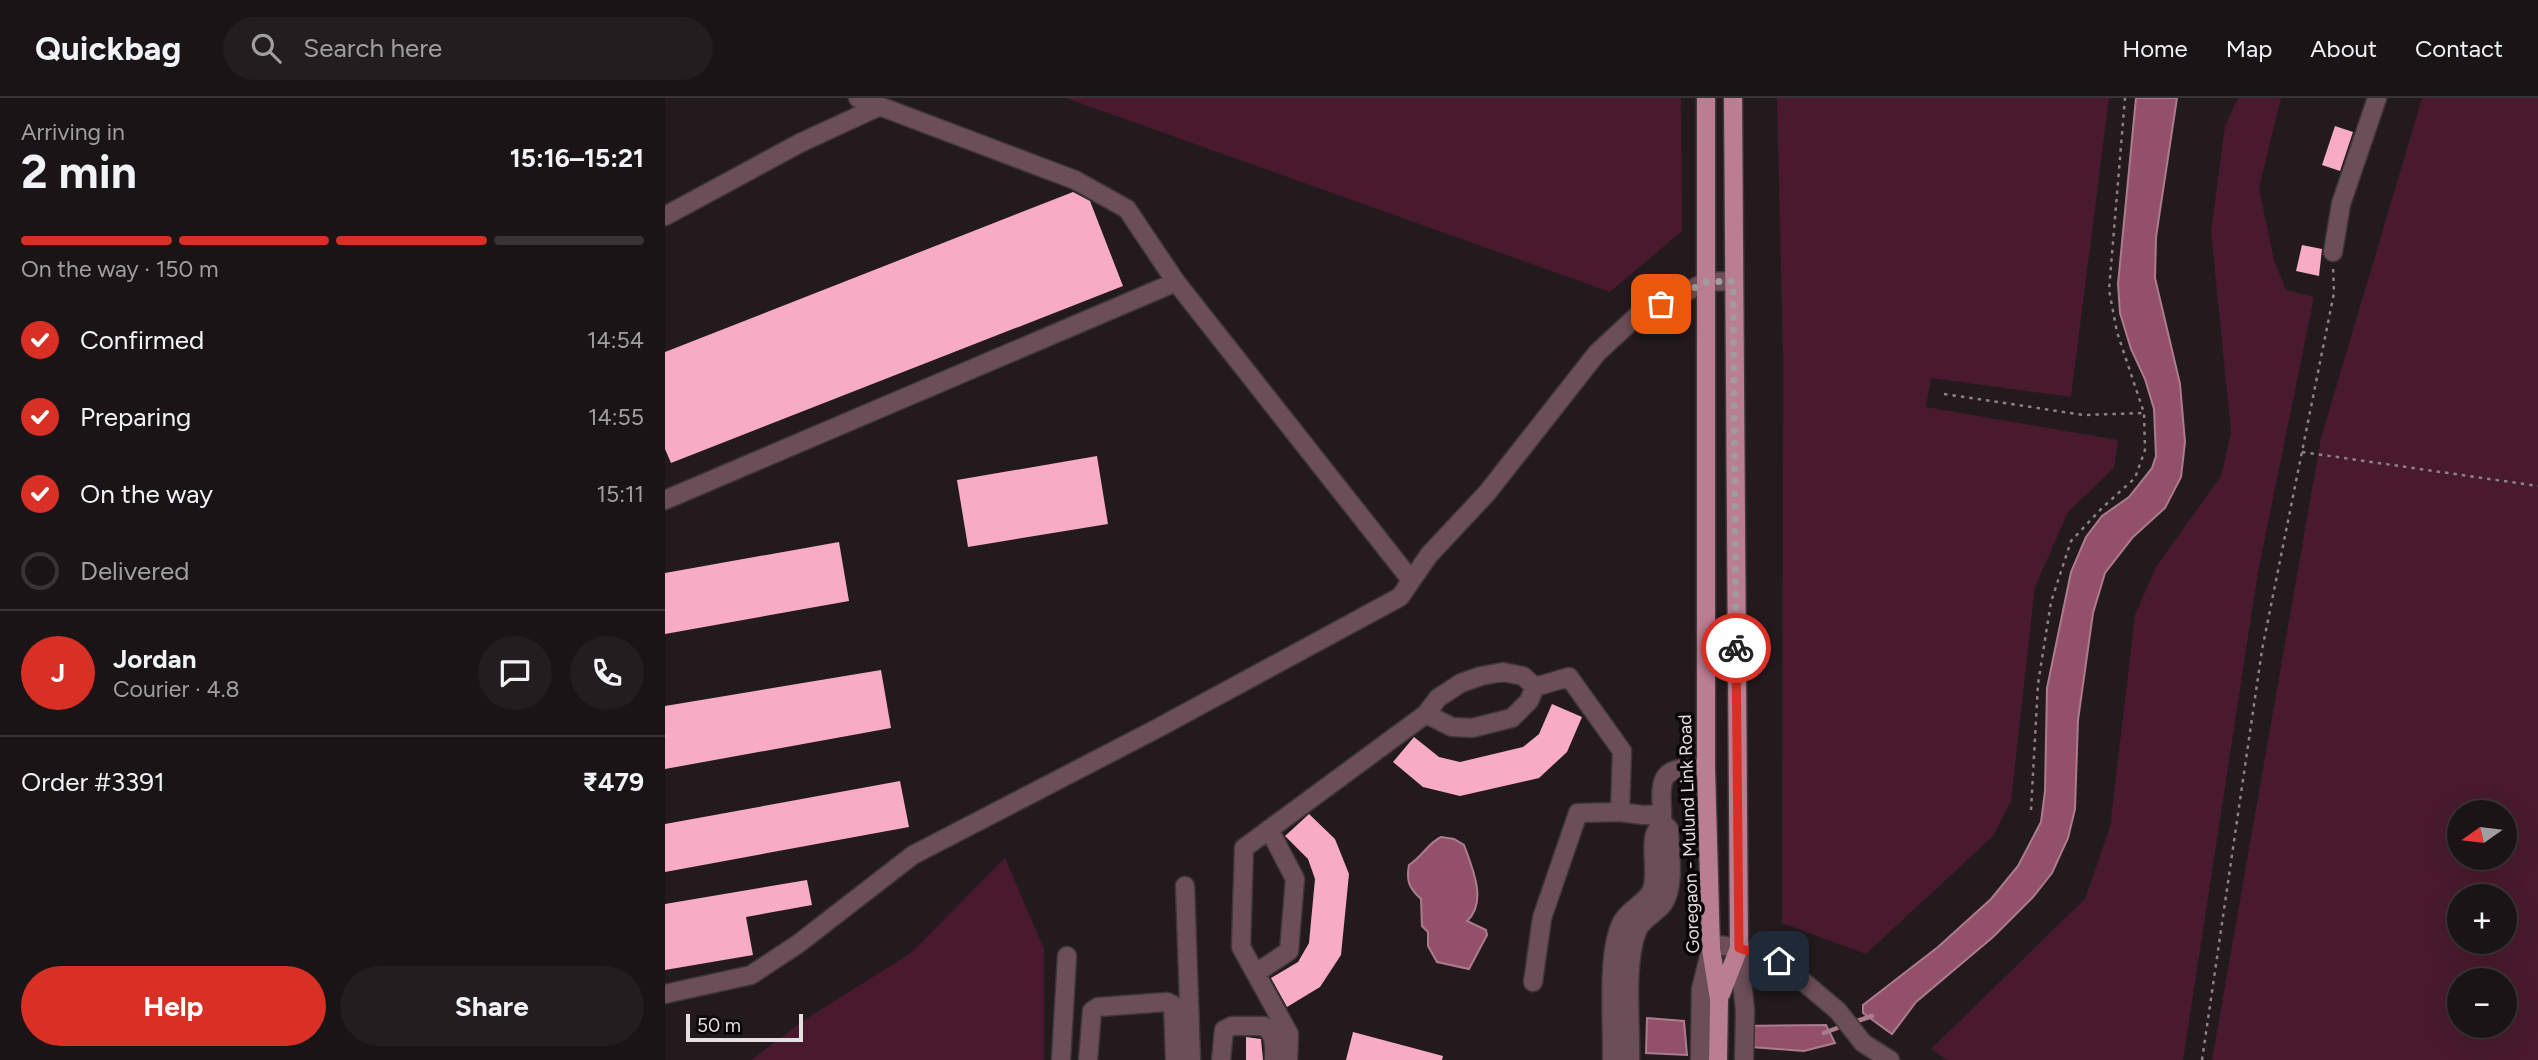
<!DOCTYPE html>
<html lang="en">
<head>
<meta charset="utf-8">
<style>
	:root { --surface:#1a1416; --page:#231d1f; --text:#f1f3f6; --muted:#9f9ea1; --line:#383335; --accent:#d93025 }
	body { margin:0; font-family:Figtree,sans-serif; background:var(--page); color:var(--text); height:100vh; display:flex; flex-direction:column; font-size:26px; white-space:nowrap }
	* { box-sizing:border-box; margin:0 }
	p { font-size:23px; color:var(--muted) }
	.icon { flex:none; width:38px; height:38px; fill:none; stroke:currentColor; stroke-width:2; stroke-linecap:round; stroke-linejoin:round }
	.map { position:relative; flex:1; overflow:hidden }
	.drawer { display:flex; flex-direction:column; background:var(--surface); width:665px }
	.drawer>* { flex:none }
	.needle { width:46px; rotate:256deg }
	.fabs { position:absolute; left:1782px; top:702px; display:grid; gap:14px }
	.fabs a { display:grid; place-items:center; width:70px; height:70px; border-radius:50%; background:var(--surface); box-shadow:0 7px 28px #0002,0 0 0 2px var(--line); font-size:35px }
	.scale { position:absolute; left:21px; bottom:18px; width:117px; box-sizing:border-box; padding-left:7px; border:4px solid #e6dfe1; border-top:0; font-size:19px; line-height:24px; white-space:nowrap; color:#e6dfe1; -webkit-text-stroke:5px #0a0607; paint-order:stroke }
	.pin { position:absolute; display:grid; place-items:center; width:60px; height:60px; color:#fff; margin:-30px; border-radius:14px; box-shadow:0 4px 10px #0006 }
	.courier { position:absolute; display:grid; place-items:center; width:70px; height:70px; margin:-35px; border:5px solid #d93025; border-radius:50%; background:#fff; color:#222; box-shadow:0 2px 9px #0007 }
	.overview em { font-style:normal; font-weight:700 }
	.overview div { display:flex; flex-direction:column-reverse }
	.overview { display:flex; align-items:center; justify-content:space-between; height:119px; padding:0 21px }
	h1 { font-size:46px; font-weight:700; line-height:52px }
	.bar { display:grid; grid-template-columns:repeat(4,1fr); gap:10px 7px; align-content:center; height:84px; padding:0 21px }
	.bar i { height:9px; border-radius:5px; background:var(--line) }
	.bar .on { background:var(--accent) }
	.bar p { grid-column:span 4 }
	.line { display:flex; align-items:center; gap:18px; padding:0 21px; border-top:2px solid var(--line) }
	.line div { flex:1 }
	.round { display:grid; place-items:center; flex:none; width:74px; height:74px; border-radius:37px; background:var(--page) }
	ol { padding:0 21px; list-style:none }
	li { display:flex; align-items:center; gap:21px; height:77px }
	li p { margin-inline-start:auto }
	li .icon { padding:7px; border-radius:50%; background:var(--accent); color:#fff; stroke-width:4 }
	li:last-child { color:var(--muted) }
	li i { width:38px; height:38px; border:4px solid var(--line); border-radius:50% }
	.cta { display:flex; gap:14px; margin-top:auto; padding:14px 21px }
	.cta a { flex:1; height:80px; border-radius:42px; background:var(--accent); color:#fff; font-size:28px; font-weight:700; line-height:80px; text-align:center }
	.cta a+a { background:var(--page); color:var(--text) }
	header { display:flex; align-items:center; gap:42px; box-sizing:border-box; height:98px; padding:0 35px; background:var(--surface); border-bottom:2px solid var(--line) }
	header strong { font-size:33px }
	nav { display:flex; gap:38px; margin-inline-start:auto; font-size:24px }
	.search { width:490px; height:63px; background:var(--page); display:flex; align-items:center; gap:18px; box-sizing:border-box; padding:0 24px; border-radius:38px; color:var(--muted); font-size:26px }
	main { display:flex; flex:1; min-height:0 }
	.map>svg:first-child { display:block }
	.green { fill:#491a2d; fill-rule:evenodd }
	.water { fill:#935069; stroke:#ac7b8d; stroke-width:2 }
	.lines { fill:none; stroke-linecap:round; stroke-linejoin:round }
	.stream { stroke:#ac7b8d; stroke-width:4.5 }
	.building { fill:#f7abc4 }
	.minor-casing { stroke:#3e3638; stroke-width:21 }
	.major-casing { stroke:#3e3638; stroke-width:21 }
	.path { stroke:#8a8284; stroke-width:2.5; stroke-dasharray:3.5 5; stroke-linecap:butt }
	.minor { stroke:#6b4e57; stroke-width:18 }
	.major { stroke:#ba7e92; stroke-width:18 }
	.done { stroke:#a29a9c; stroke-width:7; stroke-dasharray:0 12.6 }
	.route { stroke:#d93025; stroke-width:9 }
	.labels { text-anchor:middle; stroke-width:7; stroke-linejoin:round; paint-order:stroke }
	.street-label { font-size:18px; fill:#e6dfe1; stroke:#0a0607 }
</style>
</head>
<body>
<header>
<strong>Quickbag</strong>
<div class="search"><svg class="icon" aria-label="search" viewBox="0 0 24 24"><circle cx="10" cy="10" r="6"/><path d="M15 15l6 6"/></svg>Search here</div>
<nav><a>Home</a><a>Map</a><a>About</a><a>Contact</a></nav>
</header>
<main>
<section class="drawer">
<div class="overview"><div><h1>2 min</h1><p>Arriving in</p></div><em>15:16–15:21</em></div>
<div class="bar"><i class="on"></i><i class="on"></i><i class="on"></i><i></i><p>On the way · 150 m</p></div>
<ol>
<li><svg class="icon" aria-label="check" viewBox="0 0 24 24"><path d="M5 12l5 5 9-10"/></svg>Confirmed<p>14:54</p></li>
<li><svg class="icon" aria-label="check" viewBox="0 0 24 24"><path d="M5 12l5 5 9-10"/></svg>Preparing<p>14:55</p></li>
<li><svg class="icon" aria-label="check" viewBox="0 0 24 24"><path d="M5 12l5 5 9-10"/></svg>On the way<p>15:11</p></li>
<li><i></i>Delivered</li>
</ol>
<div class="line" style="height:126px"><b class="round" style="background:var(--accent);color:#fff">J</b><div><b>Jordan</b><p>Courier · 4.8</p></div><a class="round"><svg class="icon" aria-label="chat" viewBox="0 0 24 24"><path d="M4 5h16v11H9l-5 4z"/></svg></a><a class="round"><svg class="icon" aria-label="phone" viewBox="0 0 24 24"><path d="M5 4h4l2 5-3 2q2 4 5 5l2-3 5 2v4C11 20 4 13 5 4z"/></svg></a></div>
<div class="line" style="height:91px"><div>Order #3391</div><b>₹479</b></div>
<div class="cta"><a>Help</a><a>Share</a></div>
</section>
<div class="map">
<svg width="1873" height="962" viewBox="0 0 1873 962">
	<rect width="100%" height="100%" fill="#231a1d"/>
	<path class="green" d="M401 0H1016L1017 133 945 194Z
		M1112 0H1444L1406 299 1266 280 1261 309 1453 342 1449 370 1403 414 1370 489 1346 703 1328 738 1201 856 1117 825 1118 259Z
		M1573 0H1616L1594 90 1609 162 1621 192 1649 199 1593 474 1518 962H1282L1266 951 1420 801 1445 729 1470 517 1491 469 1556 378 1566 334 1546 134 1560 28Z
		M1757 0H1873V962H1547L1656 340ZM1794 714H1839V760H1794ZM1794 798H1839V844H1794ZM1794 882H1839V928H1794Z
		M340 760 379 851V962H86L141 921 246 855Z"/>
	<path class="water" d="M1471 0H1512L1491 139 1490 180 1515 286 1520 344 1516 379 1500 410 1468 439 1440 475 1428 515 1413 622 1410 711 1403 740 1387 775 1368 799 1328 839 1251 904 1227 936 1198 915V907L1273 849 1326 801 1353 768 1376 724 1380 693 1382 590 1406 474 1421 439 1437 418 1464 399 1487 370 1491 358 1489 311 1480 281 1466 251 1455 215 1453 186Z
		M776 739 789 741 799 747C807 769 823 804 802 823L821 832 822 837 804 871 772 864 763 848V834L757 828 756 801C744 790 741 783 744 767 758 758 762 746 776 739Z
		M982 920 1019 923 1022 957 981 955Z
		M1161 927 1170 945 1139 953 1074 948 1075 928Z"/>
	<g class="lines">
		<path class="stream" d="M1189 924 1207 918
			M1159 935 1180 927"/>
	</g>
	<path class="building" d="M1670 28 1688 34 1675 73 1657 67Z
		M408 94 425 103 458 188 6 365 0 351V254Z
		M1637 147 1657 151 1654 178 1631 173Z
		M432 358 443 426 303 449 292 382Z
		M174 444 184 503 0 536V475Z
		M216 572 226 630 0 671V608Z
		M887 606 917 619 902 654 874 680 795 698 758 689 728 664 749 639 774 659 795 664 858 649 874 636Z
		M235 683 244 729 0 774V726Z
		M644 716 670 741 684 776 676 857 655 889 622 909 606 880 633 864 644 845 650 781 643 761 620 738Z
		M142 782 147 807 81 819 88 857 0 872V806Z
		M688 934 778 958 777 962H681Z
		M581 939 596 941 598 962H581Z"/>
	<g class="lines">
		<defs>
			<path id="minor" d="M193 0 410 82 462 111 511 184 746 482
				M0 118 135 45 215 8
				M1668 154 1676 106 1712 0
				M0 402 511 184
				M761 616 787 629 807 630 847 620 864 603 870 589 904 579 957 653 955 714 978 717 997 716
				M520 788 526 962
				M1046 846 1074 850 1114 863 1173 913 1198 945 1225 962
				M1074 850 1080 913 1079 962
				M591 875 624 853 630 781 604 731
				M868 884 877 820 913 715 955 714
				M0 896 86 877 133 846 248 757 493 630 735 499 764 457 822 395 932 255 973 217 1041 184 1068 183
				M396 962 402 858
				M423 962 427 913 433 909 502 904 508 907 510 962
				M556 962 559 932 567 928H599C611 937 609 948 609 962
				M623 962 624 936 576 849 579 750 761 616 773 600 796 585 816 578 838 574 858 578 870 589
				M947 962C948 925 941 855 957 824 965 809 985 804 988 788 991 773 987 756 989 740 990 733 996 727 997 721 998 709 993 688 1001 678 1009 668 1029 670 1041 670
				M965 962C966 925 959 867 972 833 976 822 991 815 998 806 1011 787 1004 753 1004 731L997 724
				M1035 962 1036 891 1046 851"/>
			<path id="major" d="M1041 0V670L1046 851 1054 901 1053 962
				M1056 896 1074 850 1068 0"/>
		</defs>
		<use href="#minor" class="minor-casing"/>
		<use href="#major" class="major-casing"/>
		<path class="path" d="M1279 296 1419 317 1479 315
			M1637 354 1873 388
			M1366 712 1373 586 1386 504 1406 443 1437 410 1470 380 1480 352 1479 315 1452 234 1444 192 1460 0
			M1537 962 1597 552 1669 195 1668 168"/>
		<use href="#minor" class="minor"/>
		<use href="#major" class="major"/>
	</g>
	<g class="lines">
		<path class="done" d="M996 206 1041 184 1068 183 1071 550"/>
		<path class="route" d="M1071 550 1074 850 1114 863"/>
	</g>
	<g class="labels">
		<g class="street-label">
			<text transform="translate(1024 736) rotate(-92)" y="6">Goregaon - Mulund Link Road</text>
		</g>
	</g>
</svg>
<div class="fabs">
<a><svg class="needle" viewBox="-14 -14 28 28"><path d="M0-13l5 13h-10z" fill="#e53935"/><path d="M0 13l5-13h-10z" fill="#9f9ea1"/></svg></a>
<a>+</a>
<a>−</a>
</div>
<div class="scale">50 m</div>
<div class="pin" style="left:996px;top:206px;background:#ea580c"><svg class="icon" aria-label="bag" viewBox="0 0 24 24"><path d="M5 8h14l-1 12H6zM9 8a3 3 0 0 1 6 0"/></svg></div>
<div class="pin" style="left:1114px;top:863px;background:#1f2937"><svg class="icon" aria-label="home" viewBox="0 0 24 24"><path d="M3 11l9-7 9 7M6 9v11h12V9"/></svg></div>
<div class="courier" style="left:1071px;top:550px"><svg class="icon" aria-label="bike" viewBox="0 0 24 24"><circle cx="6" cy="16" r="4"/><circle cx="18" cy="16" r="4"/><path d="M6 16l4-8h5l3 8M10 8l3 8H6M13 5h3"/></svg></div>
</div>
</main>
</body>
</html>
